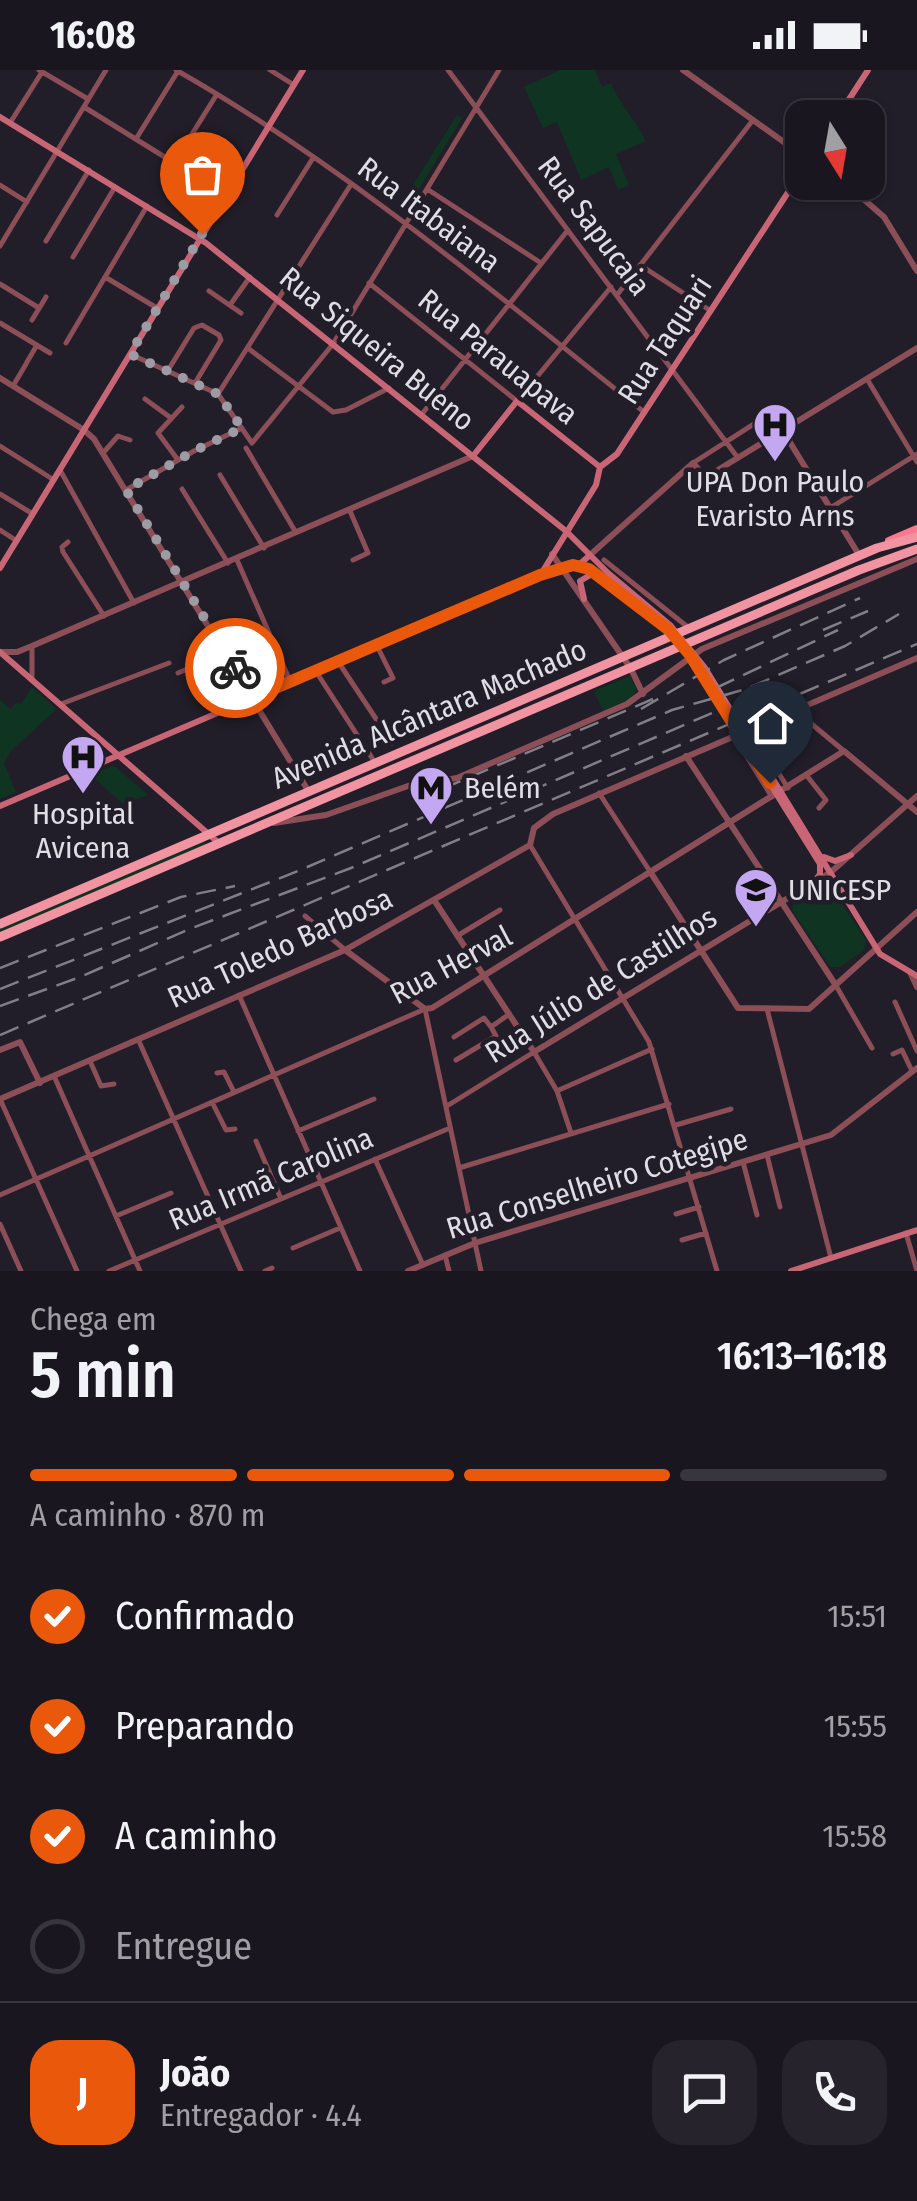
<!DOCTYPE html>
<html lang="pt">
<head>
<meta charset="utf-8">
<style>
	:root { --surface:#19161f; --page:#26232c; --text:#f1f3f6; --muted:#9f9fa4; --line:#37353d; --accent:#ea580c }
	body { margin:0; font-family:"Fira Sans Condensed",sans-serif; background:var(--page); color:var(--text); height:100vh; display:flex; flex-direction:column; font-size:38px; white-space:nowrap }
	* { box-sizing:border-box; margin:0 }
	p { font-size:32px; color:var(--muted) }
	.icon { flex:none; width:55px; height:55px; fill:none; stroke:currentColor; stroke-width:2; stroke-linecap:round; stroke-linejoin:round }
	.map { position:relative; height:1201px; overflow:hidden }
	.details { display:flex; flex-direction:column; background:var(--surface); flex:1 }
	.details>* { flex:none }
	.needle { width:65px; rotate:169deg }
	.fabs { position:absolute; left:785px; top:30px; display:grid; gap:20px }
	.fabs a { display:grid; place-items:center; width:100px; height:100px; border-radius:20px; background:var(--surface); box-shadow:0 2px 8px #0004,0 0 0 2px var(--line); font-size:50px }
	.pin { position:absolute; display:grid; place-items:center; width:85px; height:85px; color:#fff; margin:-102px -42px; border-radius:50% 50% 50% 0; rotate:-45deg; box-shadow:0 0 10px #0007 }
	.pin .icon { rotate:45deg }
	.courier { position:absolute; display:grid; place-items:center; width:100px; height:100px; margin:-50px; border:8px solid #ea580c; border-radius:50%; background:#fff; color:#222; box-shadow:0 2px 12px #0007 }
	.summary em { font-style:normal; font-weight:600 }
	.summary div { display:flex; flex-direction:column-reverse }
	.summary { display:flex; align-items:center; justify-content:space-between; height:170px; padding:0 30px }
	h1 { font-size:65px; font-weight:600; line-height:75px }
	.bar { display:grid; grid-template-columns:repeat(4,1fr); gap:15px 10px; align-content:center; height:120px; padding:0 30px }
	.bar i { height:12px; border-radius:8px; background:var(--line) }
	.bar .on { background:var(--accent) }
	.bar p { grid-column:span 4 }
	.line { display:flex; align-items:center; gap:25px; padding:0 30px; border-top:2px solid var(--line) }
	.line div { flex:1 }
	.round { display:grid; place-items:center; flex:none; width:105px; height:105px; border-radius:30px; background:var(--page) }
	ol { padding:0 30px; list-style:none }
	li { display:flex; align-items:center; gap:30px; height:110px }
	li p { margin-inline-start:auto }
	li .icon { padding:10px; border-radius:50%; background:var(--accent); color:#fff; stroke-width:4 }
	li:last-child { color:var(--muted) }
	li i { width:55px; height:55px; border:5px solid var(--line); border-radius:50% }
	.status { display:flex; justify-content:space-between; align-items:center; height:70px; padding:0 50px; background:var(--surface); direction:ltr }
	.status svg { height:28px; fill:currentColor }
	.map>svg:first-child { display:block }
	.green { fill:#0f3422 }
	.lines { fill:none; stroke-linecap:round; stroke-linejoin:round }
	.minor { stroke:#8c4e57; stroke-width:5 }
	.tertiary { stroke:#8c4e57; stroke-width:6 }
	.secondary { stroke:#c96676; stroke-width:6 }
	.primary { stroke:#f8788e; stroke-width:8 }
	.trunk { stroke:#f293a2; stroke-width:9 }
	.rail { stroke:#807e87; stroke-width:2.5; stroke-dasharray:20 10; stroke-linecap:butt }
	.done { stroke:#9d9ba3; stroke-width:10; stroke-dasharray:0 18 }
	.route { stroke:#ea580c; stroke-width:12 }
	.labels { text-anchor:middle; stroke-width:9; stroke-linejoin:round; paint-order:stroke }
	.street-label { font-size:30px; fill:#e0dee5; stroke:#211e29 }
	.poi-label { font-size:30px; fill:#e0dee5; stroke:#211e29 }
</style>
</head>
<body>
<div class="status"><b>16:08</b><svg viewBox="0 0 49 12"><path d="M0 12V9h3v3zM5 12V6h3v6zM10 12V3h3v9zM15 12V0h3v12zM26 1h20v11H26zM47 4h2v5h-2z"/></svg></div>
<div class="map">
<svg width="917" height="1201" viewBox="0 0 917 1201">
	<rect width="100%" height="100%" fill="#211e29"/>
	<path class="green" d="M560 0H595L602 17 611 13C621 37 635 49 646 71L616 84 629 115 618 120 609 97 581 110 557 52 543 58 524 17Z
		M457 45 462 48 412 131 406 126Z
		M630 606 637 619 632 628 603 641 594 621Z
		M32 617 57 639 11 681 4 693 16 722 0 729V630L11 639 16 632 21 634Z
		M112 696 116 697 148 725 123 734 91 705Z
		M204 771 207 777 0 864V857Z
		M819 816 833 820 866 870 864 880 840 897H830L792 840 795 829Z"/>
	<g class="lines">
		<path class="minor" d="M39 0 88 29
			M176 0C343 95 494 222 644 342
			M270 0 294 15
			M448 0 738 388
			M84 37 226 125
			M10 53 42 2
			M136 69 178 1
			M174 93 217 24
			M0 115 27 132
			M427 119 541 193
			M277 145 313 88
			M46 171 89 100
			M0 176 106 0
			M73 187 115 117
			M640 195 711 241
			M105 207 157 238
			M369 213 517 331 611 217
			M0 214 39 238
			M209 221 241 243
			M617 225 753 50
			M230 235 250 207
			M32 250 46 227
			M0 253 50 283
			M66 273 147 136
			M249 279 333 342 346 340 389 318
			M130 284 218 324 252 373 333 274 499 0
			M27 292 37 275
			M167 302 194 258 202 255 219 265 221 270 195 313
			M867 309 917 392
			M13 316 26 294
			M218 324 350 116
			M145 329 171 348
			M422 344 568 160
			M0 376 54 410
			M246 378 295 461
			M103 383 118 366 130 370
			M178 390 158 363 182 337
			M693 393 771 343 783 361
			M60 400 134 533
			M220 405 264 478
			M182 419 228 493
			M126 420 194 381 242 358
			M0 424 33 444
			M830 438 917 384
			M350 441 368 483 353 490
			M0 460 17 471
			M68 472 62 477 63 482 104 546
			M237 490 290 611
			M604 490 689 558
			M376 574 393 608 384 612
			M337 590 392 673
			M315 600 376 694
			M178 603 225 583
			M32 610V576
			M61 634 169 593
			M796 641 844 681
			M750 658 788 718
			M734 666 772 727
			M807 706 826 730 819 738
			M599 723 651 803
			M530 775 649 972 717 1201
			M305 846 344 879
			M457 866 500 840
			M835 914 872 978
			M239 925 360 1201
			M895 932 917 981
			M767 939 831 1188
			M491 957 508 945
			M454 967 484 948 491 957
			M138 969 241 1201
			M893 984 902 980 912 1001
			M456 990 496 966 491 957
			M90 991 101 1016 114 1014
			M217 1003 224 1002 234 1022
			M54 1006 140 1201
			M559 1020 652 979
			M0 1029 77 1201
			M212 1032 226 1060 235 1059
			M447 1036 534 982 557 1021 571 1063
			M676 1055 731 1039
			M298 1061 374 1029
			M256 1071 281 1129
			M767 1085 780 1137
			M375 1089 423 1195
			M743 1092 757 1145
			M459 1098 669 1034
			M0 1125 425 939 481 1201
			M676 1144 699 1137
			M116 1146 171 1123
			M0 1154 21 1201
			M906 1163 917 1201
			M682 1170 706 1163
			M293 1178 340 1158
			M445 1185 449 1201
			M109 1201 450 1058
			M265 1201 272 1198"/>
		<path class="tertiary" d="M683 0 802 85
			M844 112 884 147 917 201
			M0 308 84 360 94 369 309 722
			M783 361 859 485
			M552 484 631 599 643 624
			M590 485 693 393 701 402 713 403 917 278
			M1 582H17L32 576 473 386
			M686 686 835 914
			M274 753 326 745 408 716 457 708 627 634 702 579 917 489
			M651 803 738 938 809 939 917 842
			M434 830 534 982 831 802 917 726
			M345 880 425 939 432 938 844 681 917 742
			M910 902 917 917
			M0 980 20 972 40 1013
			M0 1029 345 880 530 775 534 758 553 744 917 588
			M408 1201 475 1173 831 1065 917 998"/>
		<path class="secondary" d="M0 47 206 173 566 461 608 503 670 555 705 598 880 884 917 906
			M837 48 868 0
			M473 386 517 331 600 397
			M574 495C605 502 664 554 686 579L820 794V804L814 812 839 822
			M0 498 303 0
			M541 504 596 415 600 397 617 384 802 101
			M584 529 580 511 592 504 597 506
			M0 582 220 774
			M0 736 540 505 581 493 590 485
			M824 787 835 791 851 785
			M791 1201 917 1160"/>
		<path class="primary" d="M889 471 917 459"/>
		<path class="trunk" d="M0 854 877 478 917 467
			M0 867 859 500 917 479"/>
		<path class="rail" d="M823 560 868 541
			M716 618 838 560
			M641 639 724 590 860 528
			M442 719 653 629
			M0 898 181 827 235 816
			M0 919 298 801 672 640 746 619 845 576 899 544
			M0 936 80 907 192 858 351 798 726 637
			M0 965 917 574"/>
	</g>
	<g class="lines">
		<path class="done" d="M202 164 130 284 218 324 242 358 194 381 126 420 235 598"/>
		<path class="route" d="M235 598 252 628 540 505 573 495 589 499 669 560 690 585 770 713"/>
	</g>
	<defs>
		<symbol id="hospital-pin" viewBox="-11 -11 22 30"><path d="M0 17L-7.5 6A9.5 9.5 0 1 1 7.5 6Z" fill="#c4a7f1" stroke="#211e29"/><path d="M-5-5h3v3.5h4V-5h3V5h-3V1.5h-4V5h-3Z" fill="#111"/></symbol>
		<symbol id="metro-pin" viewBox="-11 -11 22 30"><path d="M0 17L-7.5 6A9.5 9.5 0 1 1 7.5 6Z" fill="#c4a7f1" stroke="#211e29"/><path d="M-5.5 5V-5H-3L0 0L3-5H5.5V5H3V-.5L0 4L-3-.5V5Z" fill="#111"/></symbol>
		<symbol id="university-pin" viewBox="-11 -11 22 30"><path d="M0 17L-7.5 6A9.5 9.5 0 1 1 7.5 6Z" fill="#c4a7f1" stroke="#211e29"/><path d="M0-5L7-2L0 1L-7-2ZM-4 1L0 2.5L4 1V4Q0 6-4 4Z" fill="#111"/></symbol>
	</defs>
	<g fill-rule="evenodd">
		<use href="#hospital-pin" x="750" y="330" width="50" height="68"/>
		<use href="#hospital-pin" x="58" y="662" width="50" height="68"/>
		<use href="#metro-pin" x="406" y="693" width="50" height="68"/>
		<use href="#university-pin" x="731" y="795" width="50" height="68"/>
	</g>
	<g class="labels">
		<g class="street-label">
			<text transform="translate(429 145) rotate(37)" y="10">Rua Itabaiana</text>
			<text transform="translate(594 156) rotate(53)" y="10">Rua Sapucaia</text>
			<text transform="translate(665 270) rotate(-57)" y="10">Rua Taquari</text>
			<text transform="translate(377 279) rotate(39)" y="10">Rua Siqueira Bueno</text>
			<text transform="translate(498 287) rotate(39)" y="10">Rua Parauapava</text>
			<text transform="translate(429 644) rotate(-23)" y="10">Avenida Alcântara Machado</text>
			<text transform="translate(280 878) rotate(-25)" y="10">Rua Toledo Barbosa</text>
			<text transform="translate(451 895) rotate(-28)" y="10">Rua Herval</text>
			<text transform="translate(601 915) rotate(-32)" y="10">Rua Júlio de Castilhos</text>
			<text transform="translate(271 1109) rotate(-23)" y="10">Rua Irmã Carolina</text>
			<text transform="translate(597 1114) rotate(-17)" y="10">Rua Conselheiro Cotegipe</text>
		</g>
		<g class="poi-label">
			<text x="775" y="422">UPA Don Paulo<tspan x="775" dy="34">Evaristo Arns</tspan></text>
			<text x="464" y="728" text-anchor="start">Belém</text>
			<text x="83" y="754">Hospital<tspan x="83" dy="34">Avicena</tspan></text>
			<text x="788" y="830" text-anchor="start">UNICESP</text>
		</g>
	</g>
</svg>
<div class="fabs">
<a><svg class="needle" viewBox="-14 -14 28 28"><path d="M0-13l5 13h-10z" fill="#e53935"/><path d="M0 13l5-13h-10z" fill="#9f9fa4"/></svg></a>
</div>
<div class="pin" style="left:202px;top:164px;background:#ea580c"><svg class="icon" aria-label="bag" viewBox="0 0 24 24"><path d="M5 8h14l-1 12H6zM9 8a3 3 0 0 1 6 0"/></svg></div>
<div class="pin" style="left:770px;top:713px;background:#1f2937"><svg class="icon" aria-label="home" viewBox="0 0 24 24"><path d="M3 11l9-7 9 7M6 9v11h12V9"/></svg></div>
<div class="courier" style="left:235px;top:598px"><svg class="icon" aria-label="bike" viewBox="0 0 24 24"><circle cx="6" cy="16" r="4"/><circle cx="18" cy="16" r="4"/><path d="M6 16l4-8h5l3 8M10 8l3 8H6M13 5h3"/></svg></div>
</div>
<section class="details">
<div class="summary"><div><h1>5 min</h1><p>Chega em</p></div><em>16:13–16:18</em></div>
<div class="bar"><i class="on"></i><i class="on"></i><i class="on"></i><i></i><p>A caminho · 870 m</p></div>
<ol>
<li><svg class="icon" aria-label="check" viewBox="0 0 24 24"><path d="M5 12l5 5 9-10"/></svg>Confirmado<p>15:51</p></li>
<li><svg class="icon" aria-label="check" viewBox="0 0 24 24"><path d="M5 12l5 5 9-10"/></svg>Preparando<p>15:55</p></li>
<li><svg class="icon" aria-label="check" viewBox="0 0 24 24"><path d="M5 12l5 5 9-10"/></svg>A caminho<p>15:58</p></li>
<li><i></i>Entregue</li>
</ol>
<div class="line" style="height:180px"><b class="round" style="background:var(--accent);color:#fff">J</b><div><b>João</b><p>Entregador · 4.4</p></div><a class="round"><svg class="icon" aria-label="chat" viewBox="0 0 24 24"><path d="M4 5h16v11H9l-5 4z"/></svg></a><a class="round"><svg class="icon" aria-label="phone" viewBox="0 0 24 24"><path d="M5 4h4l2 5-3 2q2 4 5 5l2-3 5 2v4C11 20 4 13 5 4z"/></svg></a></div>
</section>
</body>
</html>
